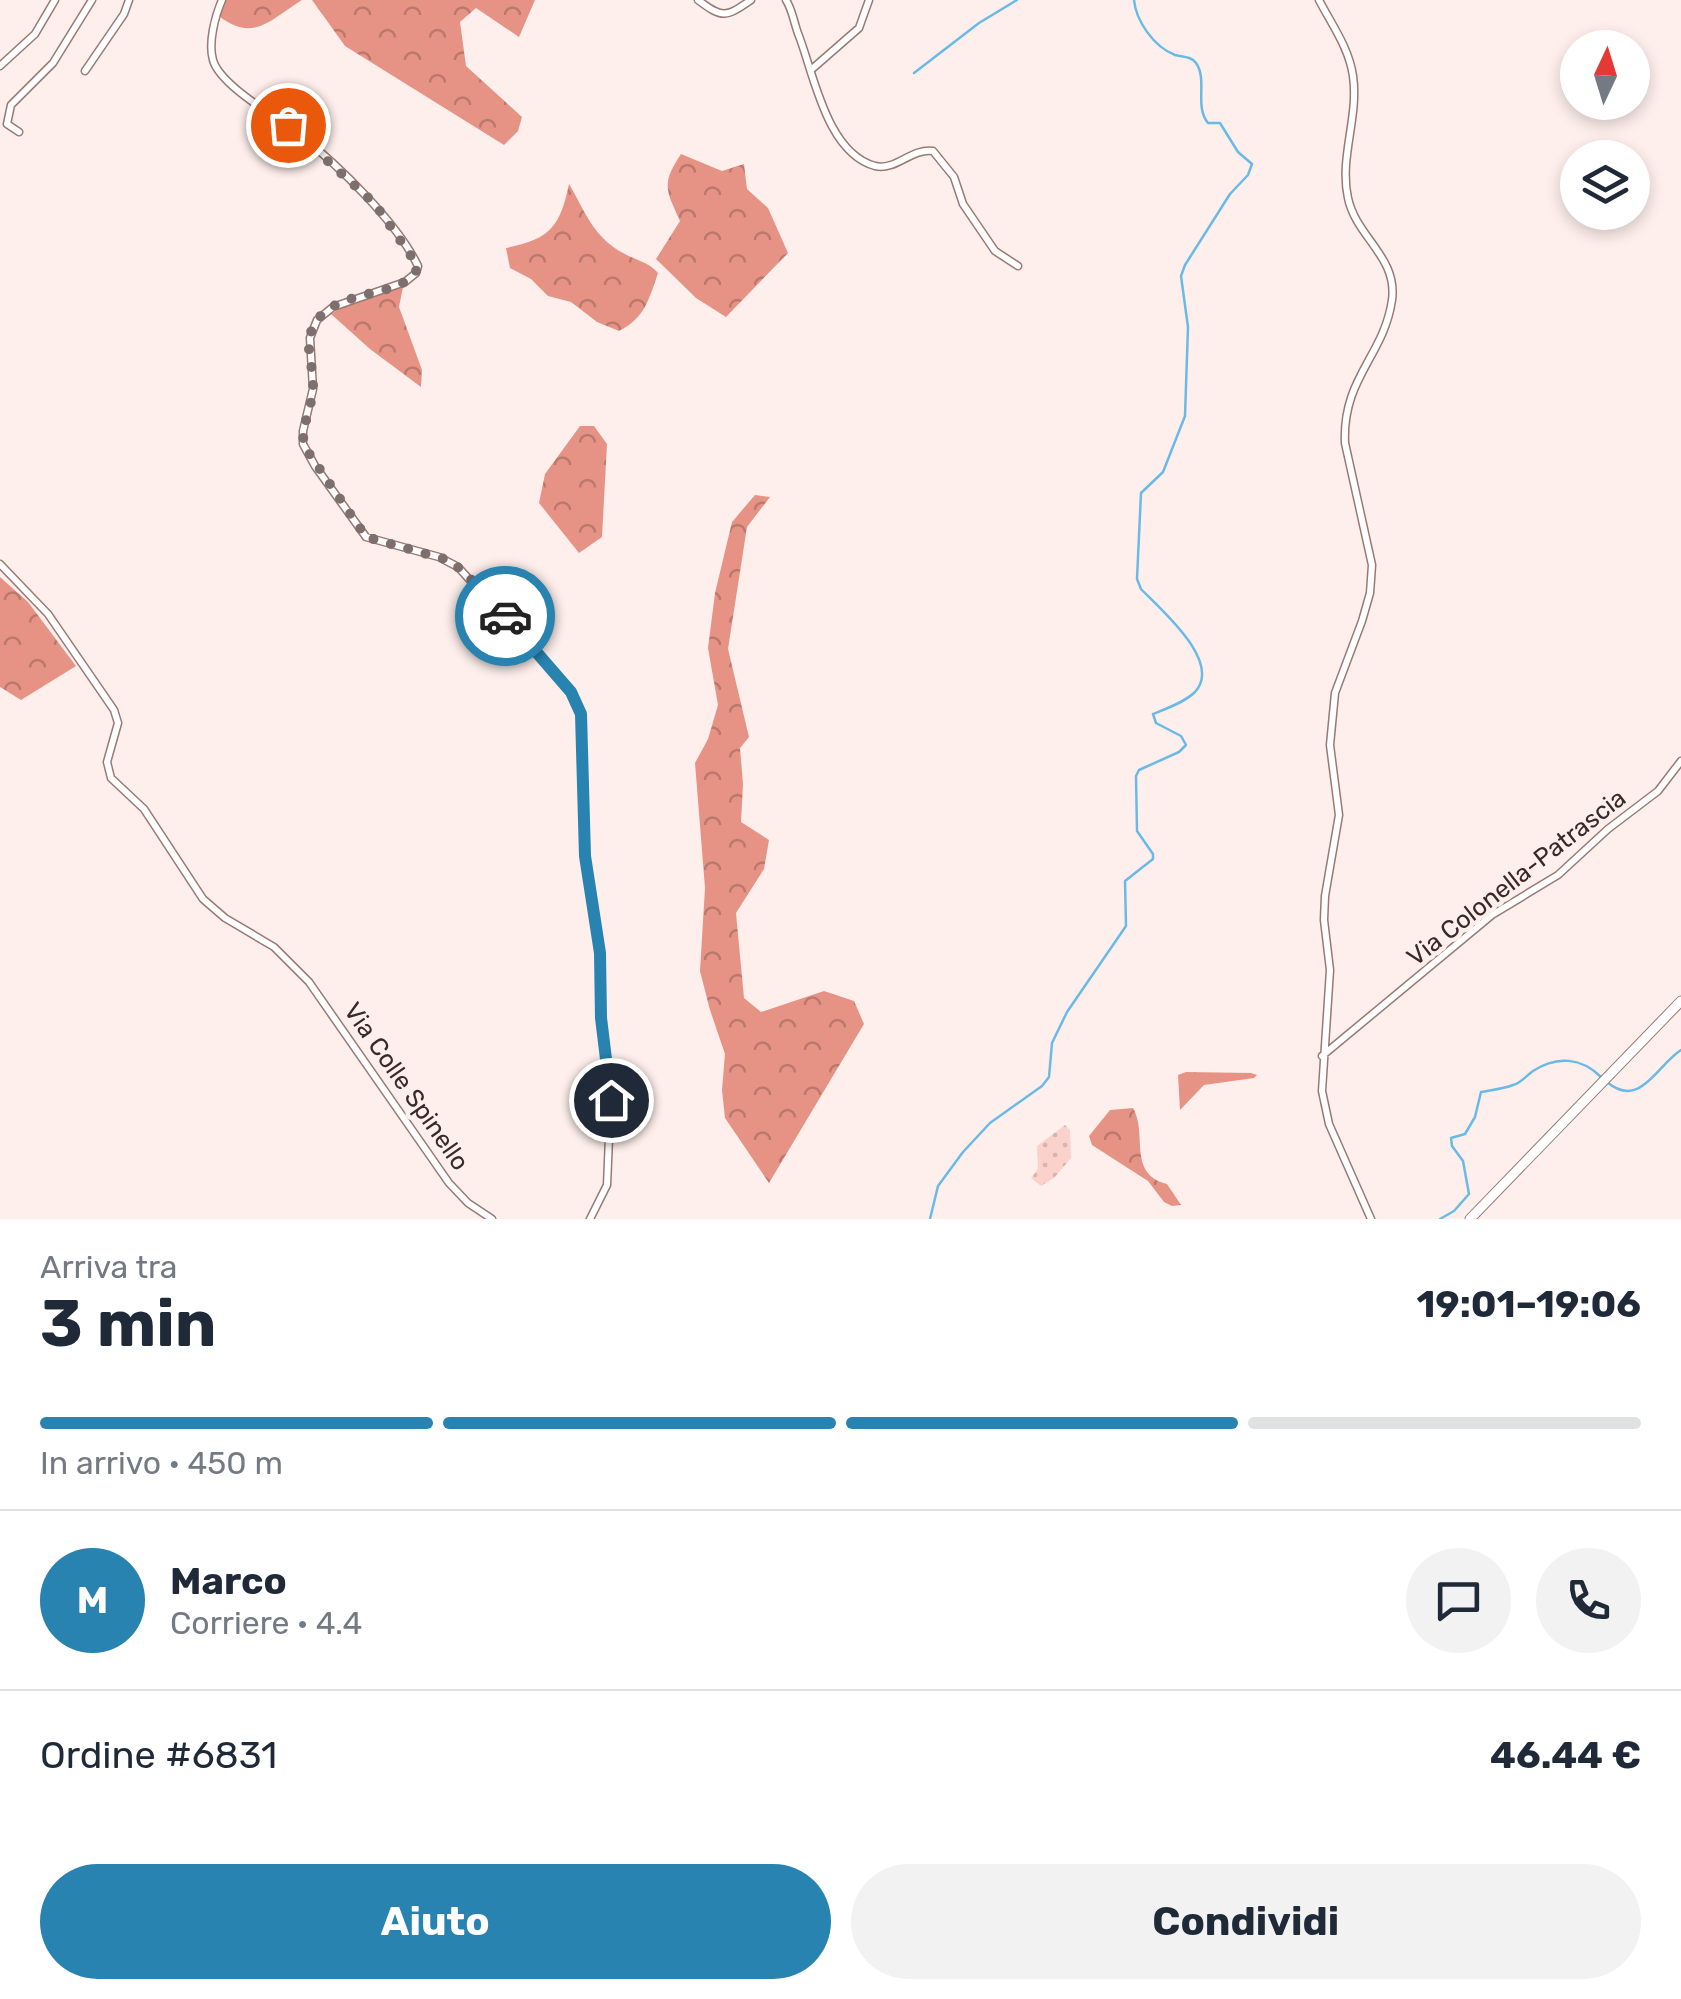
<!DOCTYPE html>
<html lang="it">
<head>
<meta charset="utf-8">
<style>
	:root { --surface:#fff; --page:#f2f2f3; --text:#1f2937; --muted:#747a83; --line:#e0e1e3; --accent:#2883b0 }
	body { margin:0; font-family:Rubik,sans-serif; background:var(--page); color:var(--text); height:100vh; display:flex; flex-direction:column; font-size:38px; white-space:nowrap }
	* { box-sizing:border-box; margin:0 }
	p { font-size:32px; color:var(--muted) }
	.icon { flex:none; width:55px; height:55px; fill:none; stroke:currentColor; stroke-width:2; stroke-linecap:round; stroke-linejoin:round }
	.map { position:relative; height:1219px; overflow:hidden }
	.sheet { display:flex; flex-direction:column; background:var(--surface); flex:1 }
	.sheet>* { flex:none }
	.needle { width:65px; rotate:4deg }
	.tools { position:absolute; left:1560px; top:30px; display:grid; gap:20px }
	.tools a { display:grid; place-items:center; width:90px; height:90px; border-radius:50%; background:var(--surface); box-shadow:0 5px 15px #0003; font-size:50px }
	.pin { position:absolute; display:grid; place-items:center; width:85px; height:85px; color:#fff; margin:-42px; border:5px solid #fff; border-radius:50%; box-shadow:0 2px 10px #0007 }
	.courier { position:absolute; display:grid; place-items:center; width:100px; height:100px; margin:-50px; border:8px solid #2883b0; border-radius:50%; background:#fff; color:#222; box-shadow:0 2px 12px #0007 }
	.overview em { font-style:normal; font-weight:700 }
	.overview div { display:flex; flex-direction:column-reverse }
	.overview { display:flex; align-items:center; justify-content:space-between; height:170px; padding:0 40px }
	h1 { font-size:65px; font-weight:700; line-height:75px }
	.bar { display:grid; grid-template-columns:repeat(4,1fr); gap:15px 10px; align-content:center; height:120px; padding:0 40px }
	.bar i { height:12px; border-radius:8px; background:var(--line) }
	.bar .active { background:var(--accent) }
	.bar p { grid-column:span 4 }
	.line { display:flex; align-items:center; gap:25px; padding:0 40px; border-top:2px solid var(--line) }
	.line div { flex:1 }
	.round { display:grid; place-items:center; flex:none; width:105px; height:105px; border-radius:52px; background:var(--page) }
	.cta { display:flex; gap:20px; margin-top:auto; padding:20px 40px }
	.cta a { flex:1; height:115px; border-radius:60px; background:var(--accent); color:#fff; font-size:40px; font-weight:700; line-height:115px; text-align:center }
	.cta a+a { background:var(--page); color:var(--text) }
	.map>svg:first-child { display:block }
	.grass { fill:url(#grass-dots) }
	.forest { fill:url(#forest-crowns) }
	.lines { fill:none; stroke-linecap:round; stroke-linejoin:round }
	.stream { stroke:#6abae8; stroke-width:2.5 }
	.minor-casing { stroke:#997973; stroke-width:9 }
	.secondary-casing { stroke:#997973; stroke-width:11 }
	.minor { stroke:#fff; stroke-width:6 }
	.secondary { stroke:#fff; stroke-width:9 }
	.done { stroke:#7d6f6d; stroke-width:10; stroke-dasharray:0 18 }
	.route { stroke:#2883b0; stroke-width:12 }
	.labels { text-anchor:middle; stroke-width:9; stroke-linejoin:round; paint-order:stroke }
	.street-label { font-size:25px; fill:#372a28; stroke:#feefec }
</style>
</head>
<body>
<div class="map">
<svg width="1681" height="1219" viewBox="0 0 1681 1219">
	<defs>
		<pattern id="grass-dots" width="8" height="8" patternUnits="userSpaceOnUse" patternTransform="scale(2.5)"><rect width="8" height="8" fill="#fbd2cb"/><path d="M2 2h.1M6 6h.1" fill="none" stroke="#d8b4ae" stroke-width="1.8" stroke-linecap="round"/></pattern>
		<pattern id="forest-crowns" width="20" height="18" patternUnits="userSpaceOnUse" patternTransform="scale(2.5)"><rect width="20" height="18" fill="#e69385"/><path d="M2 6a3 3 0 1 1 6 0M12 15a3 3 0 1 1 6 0" fill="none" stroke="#bb786d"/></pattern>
	</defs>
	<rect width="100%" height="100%" fill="#feefec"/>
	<path class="grass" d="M1065 1125 1070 1130 1071 1158 1054 1178 1041 1186 1031 1178 1038 1169 1037 1146Z"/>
	<path class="forest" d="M226 0H302C270 20 254 42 220 17Z
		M312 0H535L519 37 476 8 460 22 466 66 522 117 518 131 504 145 345 46Z
		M681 154 722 171 744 164 747 189 768 208 788 253 726 317 696 298 656 259 680 221C666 190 661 184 681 154Z
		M569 184C585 211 593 237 623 253 635 260 649 262 658 273 649 299 645 318 619 331L597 322 571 302 548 296 531 279 510 268 506 248C550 239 560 227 569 184Z
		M403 287 399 307 422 370 421 387 370 349 331 314 356 299Z
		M580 426H594L607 444 602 537 579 553 539 503 545 474Z
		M755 495 770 497 747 527 728 649 749 737 740 748 743 784 741 822 769 840 764 869 736 913 744 998 761 1012 824 991 854 1001 864 1024 769 1183 725 1118 722 1090 725 1054 710 1010 700 971 705 888 695 763 708 739 718 705 708 648 715 593 732 522Z
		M0 577 28 602 76 666 21 700 0 687Z
		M1186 1072 1251 1073 1257 1075 1254 1078 1204 1085 1180 1110 1178 1075Z
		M1133 1108C1148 1134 1127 1174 1167 1184L1181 1205 1172 1206 1164 1202 1148 1181 1092 1145 1089 1136 1110 1110Z"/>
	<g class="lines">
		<path class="stream" d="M914 73 979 23 1017 0
			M1607 1082C1640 1110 1657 1065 1681 1050
			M930 1219 938 1186 963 1152 990 1123 1042 1086 1049 1077 1052 1043 1067 1012 1126 926 1125 881 1153 859V854L1137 831 1136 776 1139 770 1179 752 1186 745 1181 736 1156 723 1153 714C1166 709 1185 702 1195 692 1223 662 1161 610 1141 589L1137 579 1141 493 1163 472 1185 416 1188 327 1181 276 1185 265 1230 194 1248 175 1252 164 1238 152 1220 123H1208C1194 106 1208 80 1196 63 1191 56 1182 57 1175 55 1154 47 1136 21 1134 0
			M1440 1219 1454 1211 1469 1194 1463 1161 1452 1146 1451 1138 1465 1134 1475 1117 1481 1092C1491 1090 1503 1089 1513 1085 1521 1083 1527 1075 1533 1071 1557 1055 1582 1058 1601 1077"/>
		<defs>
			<path id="minor" d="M222 0C215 16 208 43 213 60 220 86 279 118 300 135 338 165 397 222 418 266L416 273 405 282 333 307 317 320 310 338 313 389 303 431V444L315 466 366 537 439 557 458 567 568 688 582 718 584 852 600 953 601 1023 611 1091 607 1185 590 1219
				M698 0C723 19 726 17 751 0
				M786 0C793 11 794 24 799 36 814 75 827 153 875 166 896 171 911 148 933 151L954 177 963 204 995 251 1018 266
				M1319 0C1332 25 1349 48 1353 76 1359 117 1339 158 1348 198 1356 237 1398 257 1392 300 1384 356 1342 378 1345 443L1372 565 1370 593 1362 621 1335 693 1330 745 1339 815 1325 896 1324 920 1330 970 1322 1091 1329 1124 1371 1219
				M0 66 35 34 55 0
				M812 69 859 28 869 0
				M85 71 124 14 129 0
				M19 132 7 124 11 105 53 63 92 0
				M0 564 48 614 114 710 118 723 107 762 111 778 144 809 203 899 225 918 274 947 309 982 449 1183 468 1203 492 1219
				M1322 1056 1492 915 1558 875 1608 829 1658 791 1681 761"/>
			<path id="secondary" d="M1470 1219 1681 1001"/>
		</defs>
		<use href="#minor" class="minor-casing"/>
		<use href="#secondary" class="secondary-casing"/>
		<use href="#minor" class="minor"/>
		<use href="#secondary" class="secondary"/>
	</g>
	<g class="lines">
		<path class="done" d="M288 125 375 204 418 266C407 302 327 284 311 332 305 350 314 368 313 386 313 407 300 427 304 446L366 537 448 560 464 572 505 616"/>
		<path class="route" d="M505 616 571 692 581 714 585 856 600 953 601 1018 611 1100"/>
	</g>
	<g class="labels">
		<g class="street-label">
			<text transform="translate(1516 877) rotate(-38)" y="9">Via Colonella-Patrascia</text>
			<text transform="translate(407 1086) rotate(55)" y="9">Via Colle Spinello</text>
		</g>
	</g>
</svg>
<div class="tools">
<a><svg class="needle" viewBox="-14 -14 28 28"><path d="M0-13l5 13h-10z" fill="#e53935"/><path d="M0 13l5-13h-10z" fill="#747a83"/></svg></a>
<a><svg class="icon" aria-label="layers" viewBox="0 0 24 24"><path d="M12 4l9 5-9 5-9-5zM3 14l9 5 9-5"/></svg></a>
</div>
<div class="pin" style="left:288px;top:125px;background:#ea580c"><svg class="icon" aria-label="bag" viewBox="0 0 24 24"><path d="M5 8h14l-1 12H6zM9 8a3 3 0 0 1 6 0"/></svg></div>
<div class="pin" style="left:611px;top:1100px;background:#1f2937"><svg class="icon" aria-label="home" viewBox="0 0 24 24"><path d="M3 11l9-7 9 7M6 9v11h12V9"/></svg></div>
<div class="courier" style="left:505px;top:616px"><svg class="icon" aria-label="car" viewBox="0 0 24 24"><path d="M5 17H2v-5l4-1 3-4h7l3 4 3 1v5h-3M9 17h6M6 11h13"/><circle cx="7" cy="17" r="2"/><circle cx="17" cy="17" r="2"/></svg></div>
</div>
<section class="sheet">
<div class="overview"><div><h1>3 min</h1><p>Arriva tra</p></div><em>19:01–19:06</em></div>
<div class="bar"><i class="active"></i><i class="active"></i><i class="active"></i><i></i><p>In arrivo · 450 m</p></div>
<div class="line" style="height:180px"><b class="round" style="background:var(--accent);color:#fff">M</b><div><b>Marco</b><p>Corriere · 4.4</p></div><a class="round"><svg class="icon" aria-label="chat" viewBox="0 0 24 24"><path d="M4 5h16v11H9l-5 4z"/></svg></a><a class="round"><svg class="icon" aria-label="phone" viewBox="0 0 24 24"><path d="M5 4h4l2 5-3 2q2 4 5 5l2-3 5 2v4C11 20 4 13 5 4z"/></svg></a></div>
<div class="line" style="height:130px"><div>Ordine #6831</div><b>46.44 €</b></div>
<div class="cta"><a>Aiuto</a><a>Condividi</a></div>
</section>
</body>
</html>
